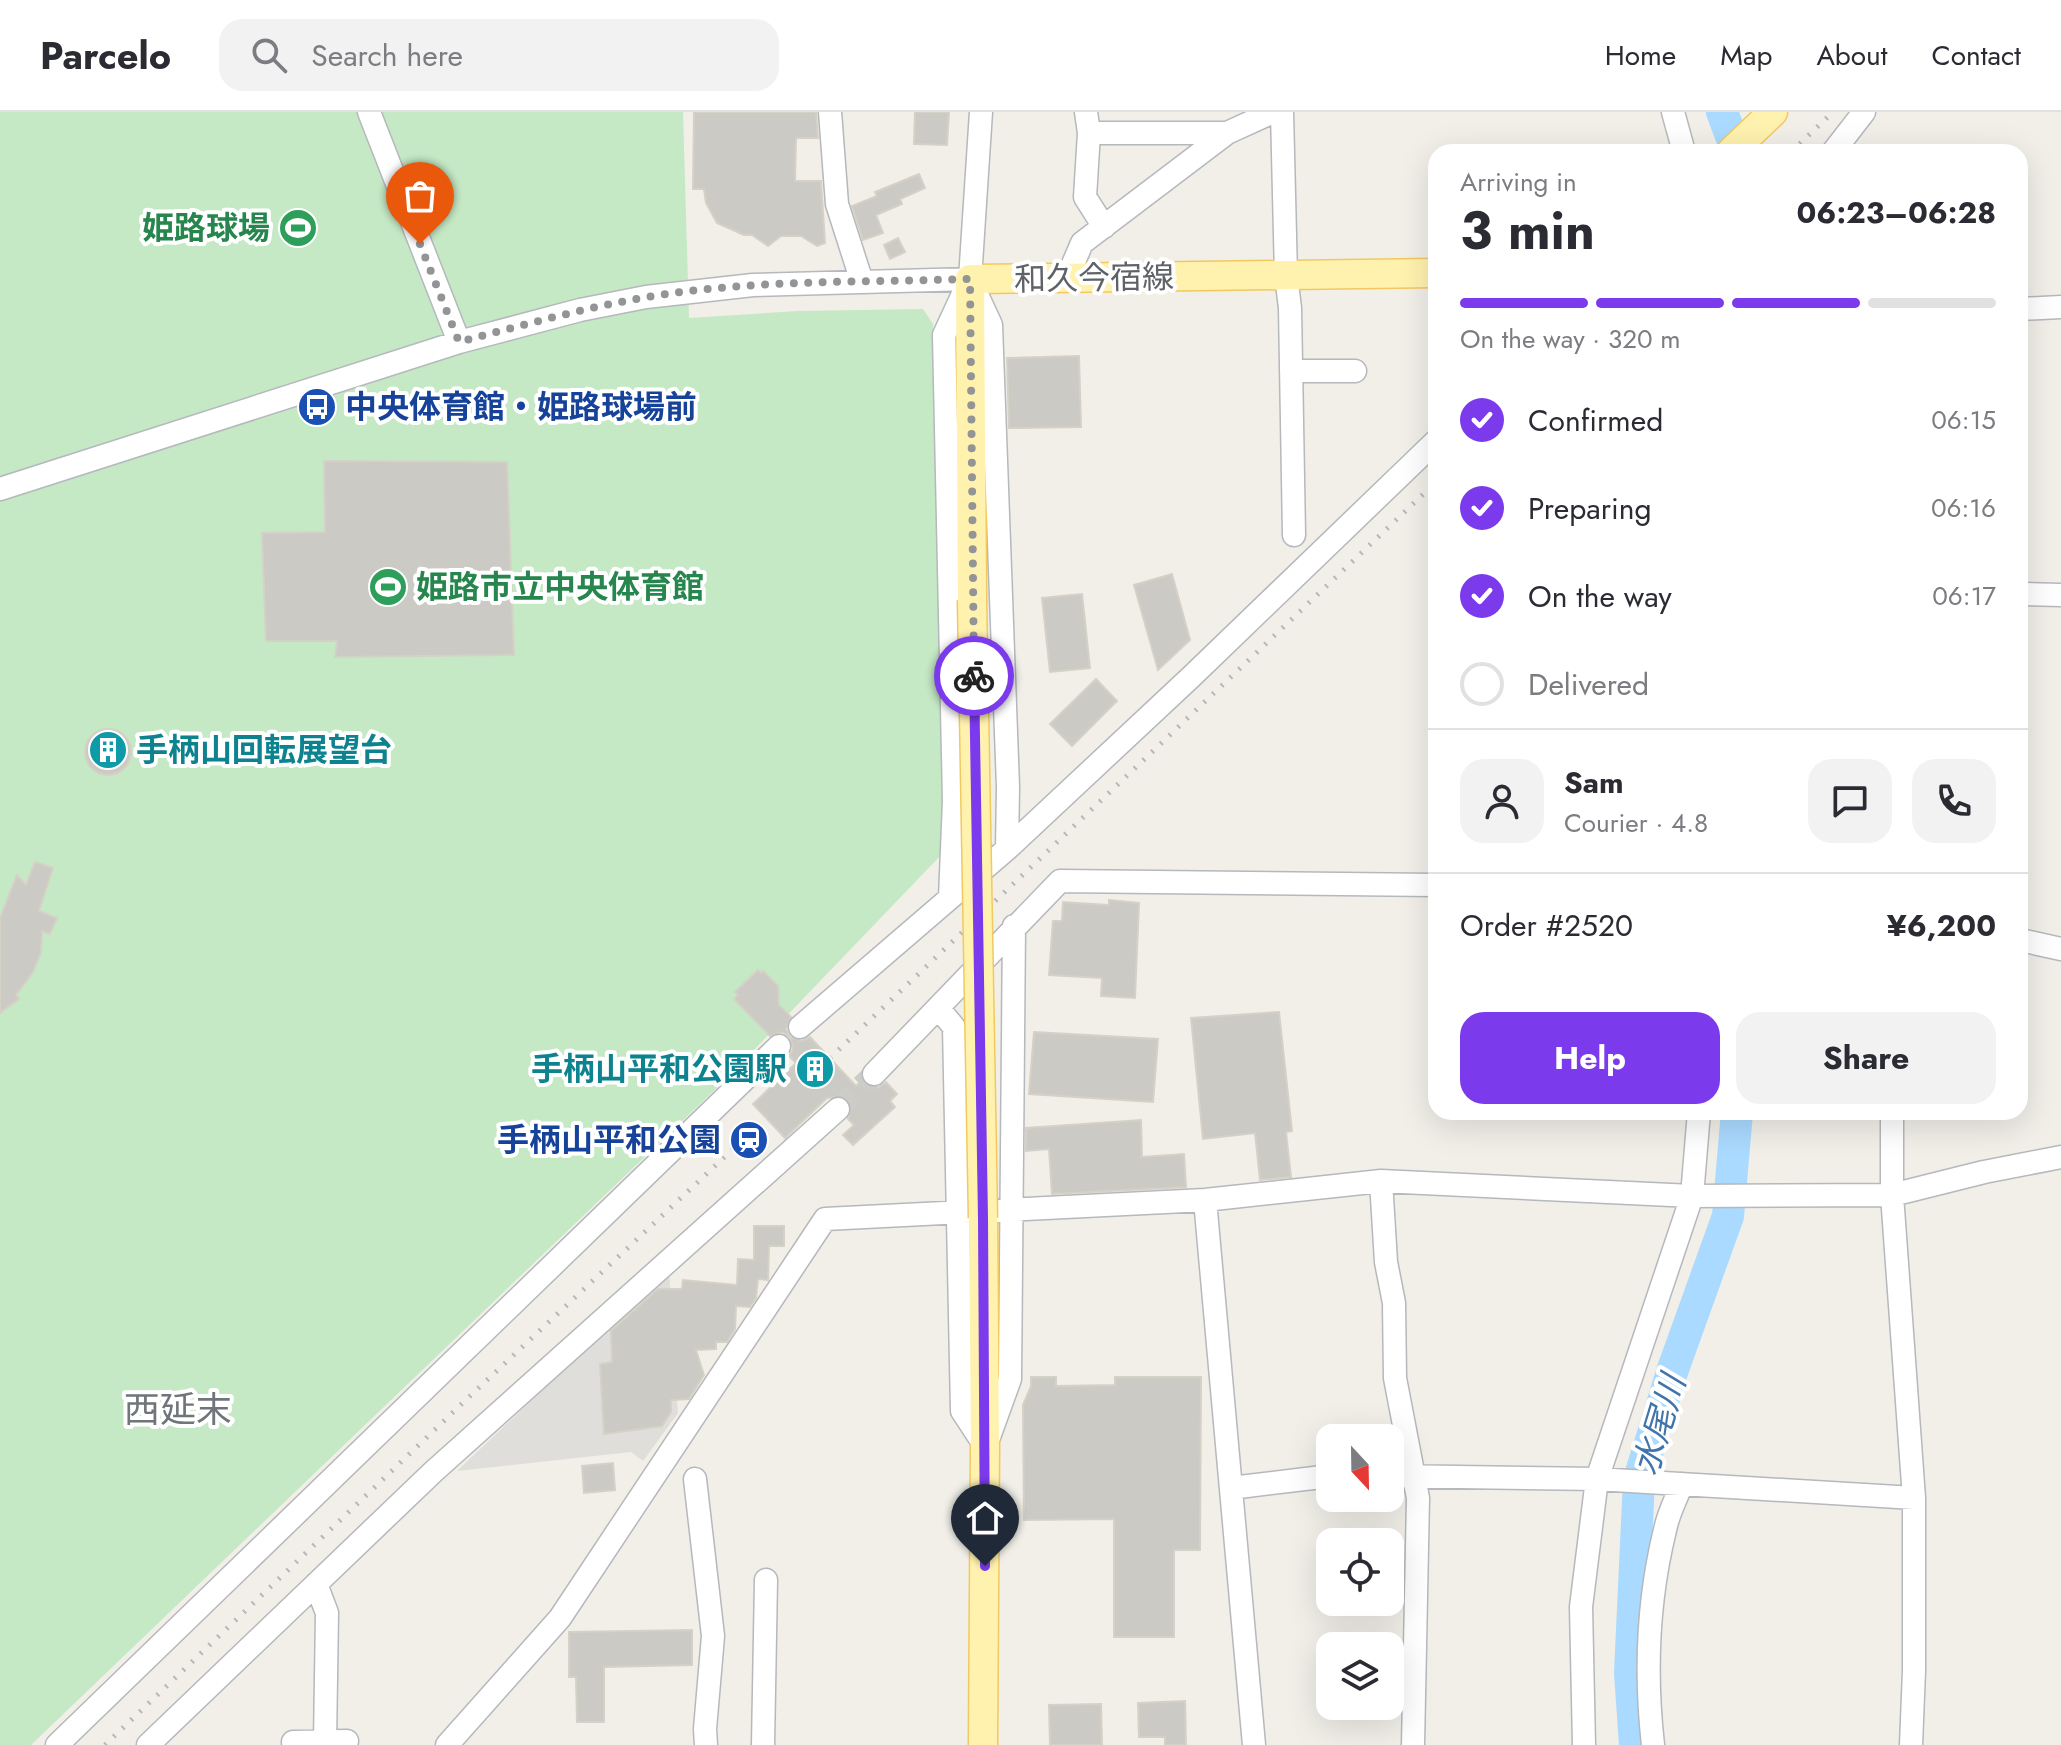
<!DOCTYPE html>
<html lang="en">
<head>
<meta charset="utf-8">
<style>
	:root { --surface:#fff; --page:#f2f2f3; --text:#2b2b33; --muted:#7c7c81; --line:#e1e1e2; --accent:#7c3aed }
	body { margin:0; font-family:Jost,"Noto Sans JP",sans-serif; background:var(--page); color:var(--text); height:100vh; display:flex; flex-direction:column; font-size:30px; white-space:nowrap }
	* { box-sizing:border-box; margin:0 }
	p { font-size:26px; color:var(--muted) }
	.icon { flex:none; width:44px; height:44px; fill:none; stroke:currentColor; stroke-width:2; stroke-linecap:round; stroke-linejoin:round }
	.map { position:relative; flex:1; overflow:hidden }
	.panel { position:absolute; left:1428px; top:32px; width:600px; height:976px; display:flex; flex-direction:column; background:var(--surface); border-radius:24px; box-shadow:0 8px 32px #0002 }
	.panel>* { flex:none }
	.needle { width:52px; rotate:158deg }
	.controls { position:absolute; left:1316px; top:1312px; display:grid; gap:16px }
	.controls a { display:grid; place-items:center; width:88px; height:88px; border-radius:16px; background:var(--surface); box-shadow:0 8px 32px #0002; font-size:40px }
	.pin { position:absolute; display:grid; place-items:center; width:68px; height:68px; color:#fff; margin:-82px -34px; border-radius:50% 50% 50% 0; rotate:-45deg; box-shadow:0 0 8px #0007 }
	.pin .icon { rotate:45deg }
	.courier { position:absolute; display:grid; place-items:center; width:80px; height:80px; margin:-40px; border:6px solid #7c3aed; border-radius:50%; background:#fff; color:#222; box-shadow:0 2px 10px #0007 }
	.headline em { font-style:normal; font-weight:700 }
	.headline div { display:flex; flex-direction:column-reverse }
	.headline { display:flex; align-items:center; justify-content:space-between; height:136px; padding:0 32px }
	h1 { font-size:52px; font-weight:700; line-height:60px }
	.bar { display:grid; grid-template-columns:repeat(4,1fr); gap:12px 8px; align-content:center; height:96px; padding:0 32px }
	.bar i { height:10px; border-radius:6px; background:var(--line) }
	.bar .on { background:var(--accent) }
	.bar p { grid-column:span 4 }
	.line { display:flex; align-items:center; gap:20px; padding:0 32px; border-top:2px solid var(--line) }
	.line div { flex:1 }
	.round { display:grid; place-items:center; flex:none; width:84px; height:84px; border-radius:24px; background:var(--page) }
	ol { padding:0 32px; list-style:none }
	li { display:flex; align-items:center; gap:24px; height:88px }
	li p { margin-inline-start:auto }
	li .icon { padding:8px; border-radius:50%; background:var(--accent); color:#fff; stroke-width:4 }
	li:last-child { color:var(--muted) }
	li i { width:44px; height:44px; border:4px solid var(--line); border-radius:50% }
	.button { display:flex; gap:16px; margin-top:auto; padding:16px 32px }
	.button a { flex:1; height:92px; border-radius:24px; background:var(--accent); color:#fff; font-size:32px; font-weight:700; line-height:92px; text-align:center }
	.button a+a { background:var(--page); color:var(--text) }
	header { display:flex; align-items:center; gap:48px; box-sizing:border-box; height:112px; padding:0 40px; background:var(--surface); border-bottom:2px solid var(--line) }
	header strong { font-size:38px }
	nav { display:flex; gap:44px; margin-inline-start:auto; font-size:28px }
	.search { width:560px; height:72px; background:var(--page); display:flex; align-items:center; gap:20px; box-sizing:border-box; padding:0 28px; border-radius:24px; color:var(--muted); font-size:30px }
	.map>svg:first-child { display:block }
	.industrial { fill:#e0deda }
	.green { fill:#c5e8c5 }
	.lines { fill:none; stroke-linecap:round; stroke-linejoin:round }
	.river { stroke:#aadaff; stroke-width:32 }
	.building { fill:#cccac5; stroke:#d6d1c6; stroke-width:2 }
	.minor-tunnel { stroke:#ccccc8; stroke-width:22; stroke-dasharray:22 11; stroke-linecap:butt }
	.minor-casing { stroke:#b5b8bc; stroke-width:25 }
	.major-casing { stroke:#f2c960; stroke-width:31 }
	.minor { stroke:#fff; stroke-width:22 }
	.major { stroke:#fff2af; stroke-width:28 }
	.rail { stroke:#b6b7b8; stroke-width:5; stroke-dasharray:2 10; stroke-linecap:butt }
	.major-bridge-casing { stroke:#f2c960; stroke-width:31; stroke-linecap:butt }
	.major-bridge { stroke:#fff2af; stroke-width:28 }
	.done { stroke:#929495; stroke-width:8; stroke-dasharray:0 14.4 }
	.route { stroke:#7c3aed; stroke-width:10 }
	.labels { text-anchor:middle; stroke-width:8; stroke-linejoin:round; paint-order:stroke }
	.leisure-label { font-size:32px; font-weight:bold; fill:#27864d; stroke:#fff; text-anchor:end }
	.street-label { font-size:32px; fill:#5f6368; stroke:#fff }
	.transit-label { font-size:32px; font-weight:bold; fill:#164399; stroke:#fff; text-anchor:start }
	.culture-label { font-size:32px; font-weight:bold; fill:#0d838f; stroke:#fff; text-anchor:start }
	.water-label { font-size:34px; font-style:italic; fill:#4174aa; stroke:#fff }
	.quarter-label { font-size:36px; fill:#70757a; stroke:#fff }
</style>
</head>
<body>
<header>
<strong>Parcelo</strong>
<div class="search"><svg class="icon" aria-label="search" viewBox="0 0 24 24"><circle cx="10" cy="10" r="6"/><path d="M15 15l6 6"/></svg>Search here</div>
<nav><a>Home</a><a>Map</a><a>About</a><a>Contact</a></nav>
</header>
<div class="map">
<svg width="2061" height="1633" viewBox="0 0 2061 1633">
	<rect width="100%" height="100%" fill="#f1efe8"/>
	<path class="industrial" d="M669 1158 678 1301 643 1349 631 1340 457 1359Z"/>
	<path class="green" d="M0 0H683L689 206 798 199 923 197 933 212 946 727 942 742 728 965 31 1633H0Z"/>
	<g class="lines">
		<path class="river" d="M1722 0 1737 40
			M1635 1633 1630 1561 1639 1367 1673 1257 1728 1104 1737 1000"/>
	</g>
	<path class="building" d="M694 0H816L818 26H796L795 69H821L825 131 817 134 801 124H781L768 134 752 123H744L717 111 706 91 704 77H693Z
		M915 0H949L947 33 914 32Z
		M919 62 925 76 900 87 902 92 876 103 883 121 863 128 852 94 877 84 875 80Z
		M898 126 905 140 890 147 884 133Z
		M1079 244 1081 315 1009 316 1007 246Z
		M324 349 507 350 514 543 335 545 337 529H266L262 421 325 420Z
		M1172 462 1190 528 1158 558 1134 473Z
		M1082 482 1090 556 1050 560 1042 486Z
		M1096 567 1117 589 1072 634 1050 612Z
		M85 640a23 23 0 1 1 46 0a23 23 0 1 1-46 0Z
		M35 750 53 756 39 799 57 806 50 822 42 819 41 840 33 860 16 883 19 887 0 901V806L17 763 26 773Z
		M1109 788 1139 791 1135 886 1101 884 1102 866 1049 863 1053 809H1062L1063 790 1109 793Z
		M758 858 761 861 763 859 778 874 779 893 791 905 786 917 790 925 802 929 810 925 856 974 862 968 871 976 879 975 886 970 897 982 890 989 895 995 853 1033 843 1023 854 1013 848 1007 851 993 843 984 827 986 785 1026 753 992 796 951 789 944 793 937 790 925 782 920 770 924 734 887 738 883 735 880Z
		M1279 900 1292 1019 1286 1020 1291 1065 1260 1068 1255 1021 1203 1027 1191 906Z
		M1034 920 1158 927 1153 990 1029 982Z
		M1141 1008 1142 1045 1184 1042 1186 1075 1052 1082 1049 1037 1026 1039V1016Z
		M754 1114H784V1134H769L768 1168 758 1167 756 1186 750 1195 736 1194 735 1217 727 1230H716V1237L696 1238 704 1263 689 1287 671 1288V1300L662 1314 604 1322 600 1252 612 1250 611 1219 658 1177H682L683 1168 737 1173 738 1147 754 1148Z
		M1031 1265H1056V1274L1115 1273V1265H1201L1200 1438H1174V1525H1114V1407L1024 1408 1023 1293 1031 1274Z
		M613 1351 615 1378 584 1381 582 1354Z
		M692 1518V1553L604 1555V1610H577L576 1565H569V1520Z
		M1185 1589 1186 1633H1165V1625H1139L1138 1591Z
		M1101 1592 1102 1633H1050L1049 1593Z"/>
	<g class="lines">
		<path class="minor-tunnel" d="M838 997 874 962"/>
		<defs>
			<path id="minor" d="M369 0 459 230
				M830 0 837 92 862 170
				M1086 0 1089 21H1227L1273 0
				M1282 0 1286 164 1290 196 1294 423
				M1673 0 1684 40
				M1089 21 1085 85 1104 115
				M1833 40 1864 0
				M1067 166 1082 131 1227 21
				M972 172 991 213 1008 675 1007 737
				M2020 197 2061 195
				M1291 259H1355
				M0 377 459 230 580 198 646 185 753 173 970 167
				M2020 482 2061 483
				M950 786 954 689 944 223 970 167 981 0
				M2020 828 2061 837
				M938 896 954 915 962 1299 985 1334
				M800 915 1007 737 1191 565 1436 329
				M874 962 1060 769 1436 773
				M1892 1000V1083L1914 1386V1559L1911 1633
				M1381 1069 1386 1150 1394 1191 1395 1266 1418 1386 1413 1633
				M1205 1088 1254 1633
				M989 1325 1010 1267 1014 814
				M1390 1364 1597 1367 1914 1386
				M695 1367 713 1524 705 1617 706 1633
				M1231 1376 1330 1364
				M316 1472 327 1501 325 1630
				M293 1630 347 1629
				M57 1633 779 934
				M148 1633 433 1360 838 997
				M447 1633 560 1506 825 1107 1205 1088 1381 1069 1692 1084 1892 1083 1984 1060 2061 1045
				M763 1633 766 1468
				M1584 1633 1581 1495 1597 1367 1692 1084 1699 1000
				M1653 1633C1645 1562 1648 1487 1665 1418 1668 1402 1676 1387 1682 1372"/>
			<path id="major" d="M1731 40 1773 0
				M972 488 970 167 1436 161
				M983 1106 985 1334 983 1633"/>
		</defs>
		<use href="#minor" class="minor-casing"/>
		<use href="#major" class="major-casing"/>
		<use href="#minor" class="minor"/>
		<use href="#major" class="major"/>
		<path class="rail" d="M1791 40 1833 0
			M830 946 1436 370
			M105 1633 469 1285 766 1006"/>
		<defs>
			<path id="major-bridge" d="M972 488 983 1106"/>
		</defs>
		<use href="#major-bridge" class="major-bridge-casing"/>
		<use href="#major-bridge" class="major-bridge"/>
	</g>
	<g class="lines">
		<path class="done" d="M420 132 459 230C535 210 611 188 690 179 783 168 877 170 970 167L974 564"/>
		<path class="route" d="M974 564 983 1106 985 1454"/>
	</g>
	<defs>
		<symbol id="stadium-disc" viewBox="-11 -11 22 22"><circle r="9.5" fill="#2e9e5b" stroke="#fff"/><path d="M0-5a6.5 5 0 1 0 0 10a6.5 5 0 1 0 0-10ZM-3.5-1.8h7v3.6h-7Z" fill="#fff"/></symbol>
		<symbol id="bus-disc" viewBox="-11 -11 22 22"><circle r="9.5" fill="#1a4fb4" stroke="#fff"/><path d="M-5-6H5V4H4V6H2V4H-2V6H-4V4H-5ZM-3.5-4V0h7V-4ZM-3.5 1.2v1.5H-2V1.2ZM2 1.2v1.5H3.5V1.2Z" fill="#fff"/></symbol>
		<symbol id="building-disc" viewBox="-11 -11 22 22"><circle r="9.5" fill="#0f9aa8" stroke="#fff"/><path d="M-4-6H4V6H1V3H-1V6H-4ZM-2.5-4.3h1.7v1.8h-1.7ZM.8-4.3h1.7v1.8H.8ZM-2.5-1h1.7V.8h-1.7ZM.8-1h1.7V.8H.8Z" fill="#fff"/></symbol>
		<symbol id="station-disc" viewBox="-11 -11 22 22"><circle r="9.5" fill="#1a4fb4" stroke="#fff"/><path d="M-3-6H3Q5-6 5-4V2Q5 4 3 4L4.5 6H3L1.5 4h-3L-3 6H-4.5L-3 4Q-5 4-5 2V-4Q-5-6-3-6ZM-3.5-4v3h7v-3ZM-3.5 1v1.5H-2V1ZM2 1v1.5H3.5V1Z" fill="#fff"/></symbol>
	</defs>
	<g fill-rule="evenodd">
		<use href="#stadium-disc" x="276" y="94" width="44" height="44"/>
		<use href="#bus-disc" x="295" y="273" width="44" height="44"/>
		<use href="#stadium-disc" x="366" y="453" width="44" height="44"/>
		<use href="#building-disc" x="86" y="616" width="44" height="44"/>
		<use href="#building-disc" x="793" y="935" width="44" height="44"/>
		<use href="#station-disc" x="727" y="1006" width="44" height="44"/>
	</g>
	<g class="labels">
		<g class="leisure-label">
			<text x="270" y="127">姫路球場</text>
			<text x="416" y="486" text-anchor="start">姫路市立中央体育館</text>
		</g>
		<g class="street-label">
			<text transform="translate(1094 166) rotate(-1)" y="11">和久今宿線</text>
		</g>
		<g class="transit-label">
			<text x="345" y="306">中央体育館・姫路球場前</text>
			<text x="721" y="1039" text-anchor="end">手柄山平和公園</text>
		</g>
		<g class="culture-label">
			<text x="136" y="649">手柄山回転展望台</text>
			<text x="787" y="968" text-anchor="end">手柄山平和公園駅</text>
		</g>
		<g class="water-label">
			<text transform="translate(1659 1313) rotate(-73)" y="12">水尾川</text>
		</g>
		<g class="quarter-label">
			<text x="178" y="1310">西延末</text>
		</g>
	</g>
</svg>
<div class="controls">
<a><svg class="needle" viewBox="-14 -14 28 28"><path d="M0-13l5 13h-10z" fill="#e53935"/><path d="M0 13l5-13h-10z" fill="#7c7c81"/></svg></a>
<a><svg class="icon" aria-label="locate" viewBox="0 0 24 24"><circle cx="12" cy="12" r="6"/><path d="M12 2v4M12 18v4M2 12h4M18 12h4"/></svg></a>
<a><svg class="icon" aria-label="layers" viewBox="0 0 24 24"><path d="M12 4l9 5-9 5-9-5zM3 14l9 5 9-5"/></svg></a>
</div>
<div class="pin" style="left:420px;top:132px;background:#ea580c"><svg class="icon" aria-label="bag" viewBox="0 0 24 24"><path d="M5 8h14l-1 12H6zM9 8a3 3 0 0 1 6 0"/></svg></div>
<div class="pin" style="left:985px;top:1454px;background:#1f2937"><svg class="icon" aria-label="home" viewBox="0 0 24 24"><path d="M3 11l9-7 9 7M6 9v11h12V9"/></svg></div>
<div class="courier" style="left:974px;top:564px"><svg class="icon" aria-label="bike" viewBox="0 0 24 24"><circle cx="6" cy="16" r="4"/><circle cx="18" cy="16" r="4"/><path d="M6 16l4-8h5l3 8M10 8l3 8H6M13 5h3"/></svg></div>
<section class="panel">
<div class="headline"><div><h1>3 min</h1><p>Arriving in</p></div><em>06:23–06:28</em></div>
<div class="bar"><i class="on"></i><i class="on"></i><i class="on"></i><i></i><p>On the way · 320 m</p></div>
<ol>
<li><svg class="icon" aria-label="check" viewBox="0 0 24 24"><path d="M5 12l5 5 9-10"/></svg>Confirmed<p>06:15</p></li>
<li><svg class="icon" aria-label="check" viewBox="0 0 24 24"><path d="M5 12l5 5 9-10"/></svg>Preparing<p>06:16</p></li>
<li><svg class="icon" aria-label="check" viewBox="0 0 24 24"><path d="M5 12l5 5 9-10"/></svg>On the way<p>06:17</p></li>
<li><i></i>Delivered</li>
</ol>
<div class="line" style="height:144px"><a class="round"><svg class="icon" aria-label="person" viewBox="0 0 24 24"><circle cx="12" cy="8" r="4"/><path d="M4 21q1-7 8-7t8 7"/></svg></a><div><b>Sam</b><p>Courier · 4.8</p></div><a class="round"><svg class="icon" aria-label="chat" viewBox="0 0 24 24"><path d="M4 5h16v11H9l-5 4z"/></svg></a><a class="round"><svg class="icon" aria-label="phone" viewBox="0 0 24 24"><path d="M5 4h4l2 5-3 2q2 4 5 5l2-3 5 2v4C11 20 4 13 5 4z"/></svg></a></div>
<div class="line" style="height:104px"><div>Order #2520</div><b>¥6,200</b></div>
<div class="button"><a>Help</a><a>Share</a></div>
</section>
</div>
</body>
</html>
